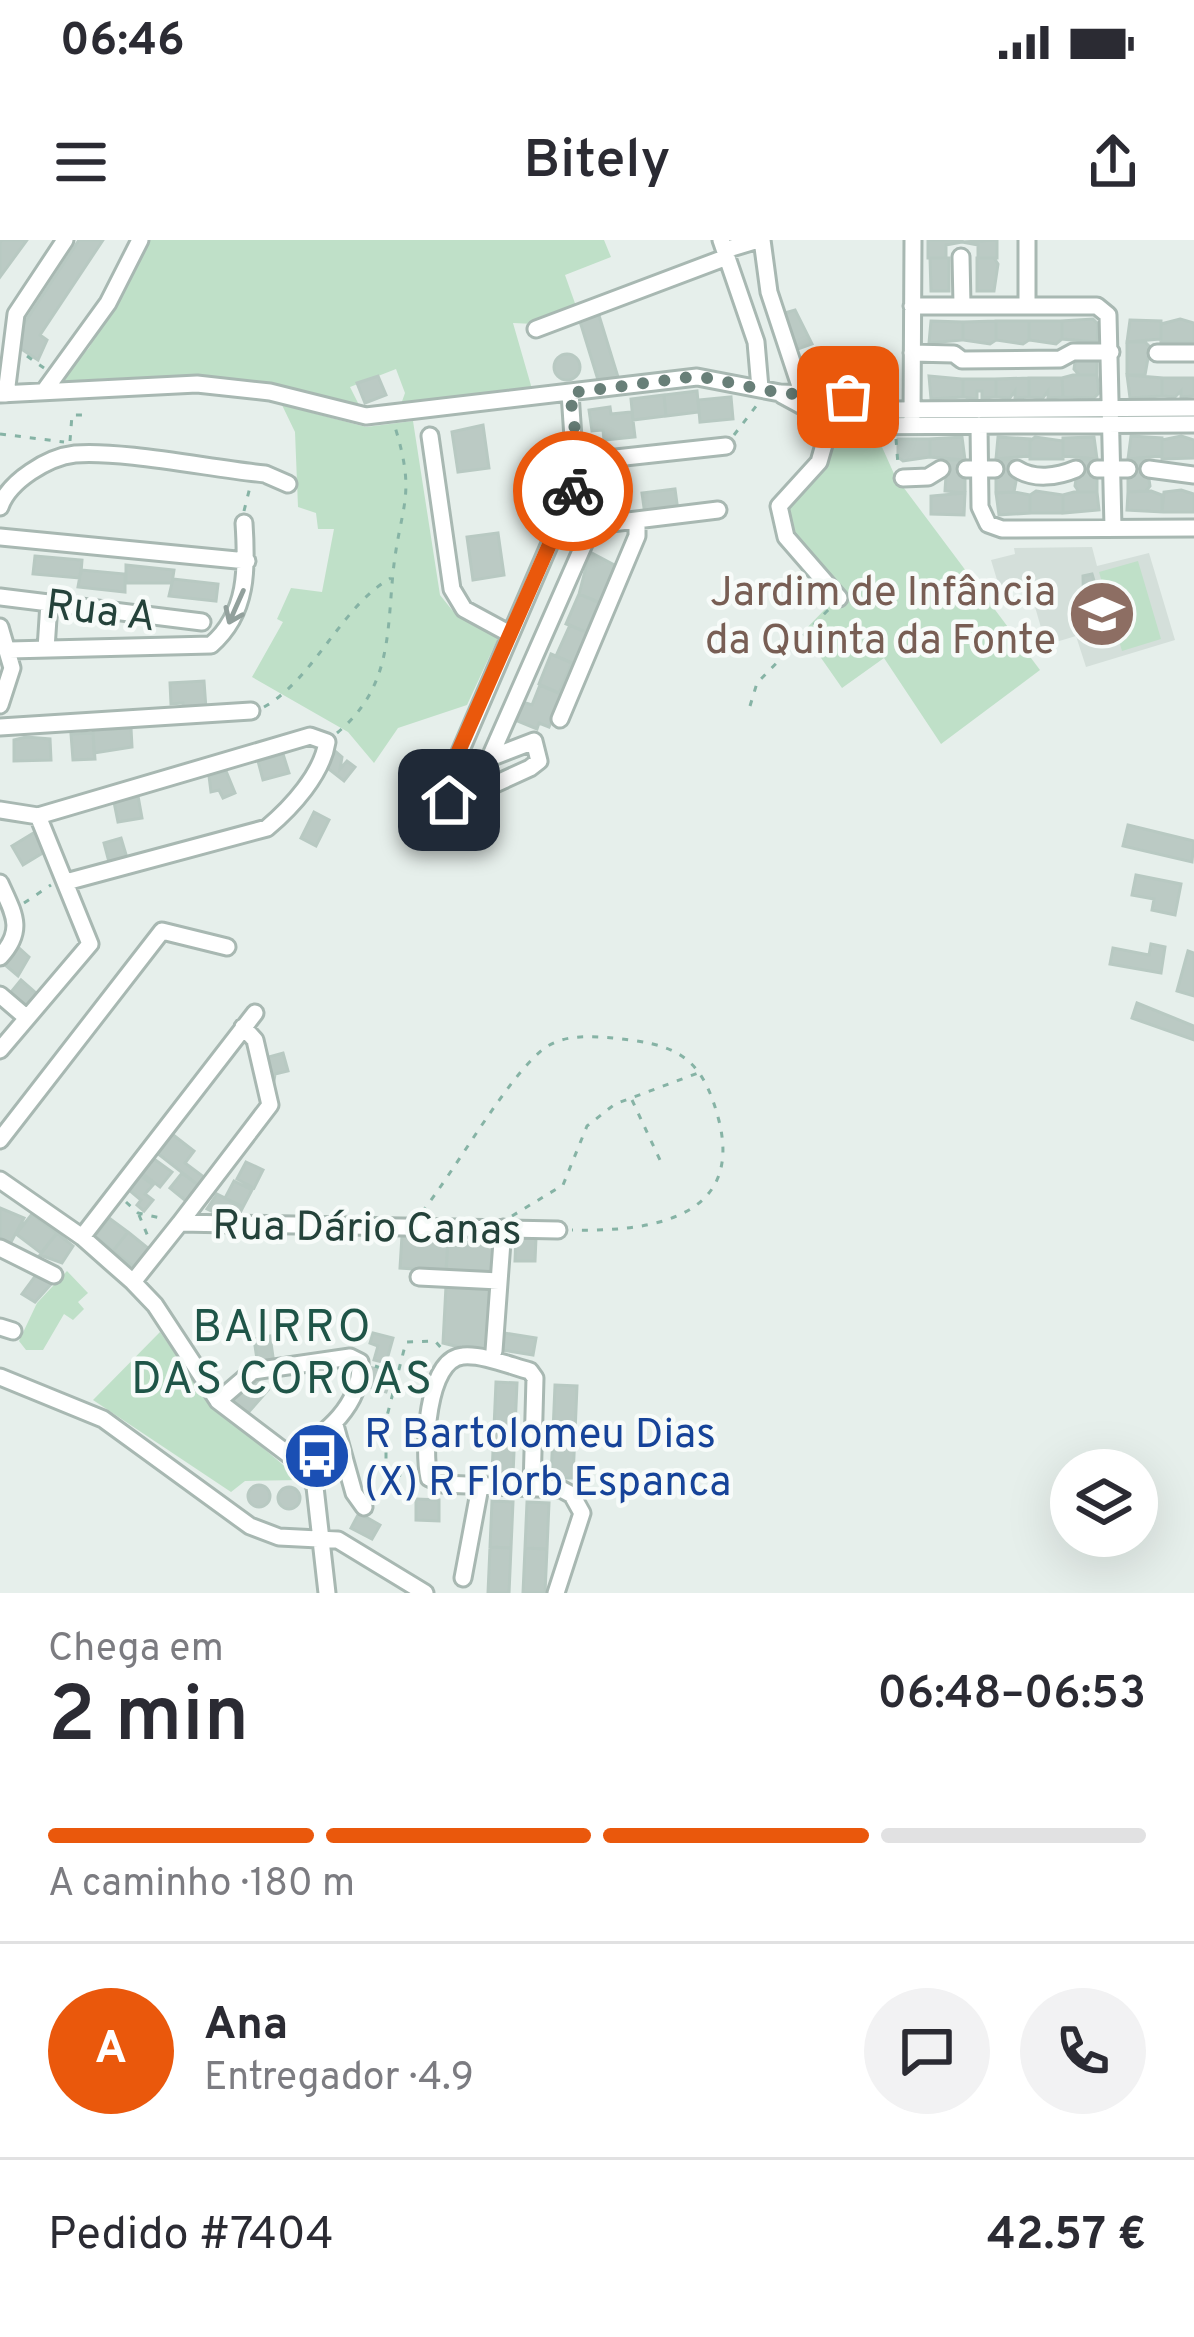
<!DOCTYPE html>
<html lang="pt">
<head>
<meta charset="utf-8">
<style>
	:root { --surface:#fff; --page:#f2f2f3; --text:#2b2b33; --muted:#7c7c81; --line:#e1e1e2; --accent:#ea580c }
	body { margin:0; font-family:Overpass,sans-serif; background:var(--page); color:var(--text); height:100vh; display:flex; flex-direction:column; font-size:45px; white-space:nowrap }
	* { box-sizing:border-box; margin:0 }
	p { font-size:39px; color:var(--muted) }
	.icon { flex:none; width:66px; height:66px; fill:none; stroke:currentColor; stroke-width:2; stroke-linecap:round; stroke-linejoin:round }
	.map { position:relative; height:1353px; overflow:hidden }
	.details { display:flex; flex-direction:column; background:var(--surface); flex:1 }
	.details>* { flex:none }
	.buttons { position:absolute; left:1050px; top:1209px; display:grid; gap:24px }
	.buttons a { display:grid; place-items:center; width:108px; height:108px; border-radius:50%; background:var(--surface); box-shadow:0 12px 48px #0002; font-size:60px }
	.pin { position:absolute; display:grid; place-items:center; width:102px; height:102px; color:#fff; margin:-51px; border-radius:24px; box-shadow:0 6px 18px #0006 }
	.courier { position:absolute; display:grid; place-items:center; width:120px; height:120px; margin:-60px; border:9px solid #ea580c; border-radius:50%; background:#fff; color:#222; box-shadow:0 3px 15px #0007 }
	.summary em { font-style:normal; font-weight:600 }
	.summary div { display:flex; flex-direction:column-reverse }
	.summary { display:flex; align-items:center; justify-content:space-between; height:204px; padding:0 48px }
	h1 { font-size:78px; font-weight:600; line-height:90px }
	.bar { display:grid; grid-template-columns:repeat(4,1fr); gap:18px 12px; align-content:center; height:144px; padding:0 48px }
	.bar i { height:15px; border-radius:9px; background:var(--line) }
	.bar .active { background:var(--accent) }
	.bar p { grid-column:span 4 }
	.line { display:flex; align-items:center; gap:30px; padding:0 48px; border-top:3px solid var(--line) }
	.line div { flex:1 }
	.round { display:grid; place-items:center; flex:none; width:126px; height:126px; border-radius:63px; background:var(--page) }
	.status { display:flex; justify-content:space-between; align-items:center; height:84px; padding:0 60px; background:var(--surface); direction:ltr }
	.status svg { height:33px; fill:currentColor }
	header { display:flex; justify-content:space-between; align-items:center; height:156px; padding:0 48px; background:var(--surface); font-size:54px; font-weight:600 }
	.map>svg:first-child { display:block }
	.built { fill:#d4dfda }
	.green { fill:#bfe0c8 }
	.building { fill:#bbcac4; stroke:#b8c9c2; stroke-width:3 }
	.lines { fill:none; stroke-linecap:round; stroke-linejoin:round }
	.minor-casing { stroke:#a8b8b2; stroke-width:21 }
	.path { stroke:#86b3a5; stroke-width:3; stroke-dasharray:6 9; stroke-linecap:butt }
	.minor { stroke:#fff; stroke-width:15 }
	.oneway { stroke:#92a09c }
	.done { stroke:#687f78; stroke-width:12; stroke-dasharray:0 21.6 }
	.route { stroke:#ea580c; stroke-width:15 }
	.labels { text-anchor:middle; stroke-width:9; stroke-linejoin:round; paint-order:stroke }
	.education-label { font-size:42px; fill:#785e54; stroke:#f7fbf9; text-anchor:end }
	.street-label { font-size:42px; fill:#24423a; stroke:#f7fbf9 }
	.transit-label { font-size:42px; fill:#164399; stroke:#f7fbf9; text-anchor:start }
	.neighbourhood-label { font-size:45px; letter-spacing:3px; fill:#1f5548; stroke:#f7fbf9 }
</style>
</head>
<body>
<div class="status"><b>06:46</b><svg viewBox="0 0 49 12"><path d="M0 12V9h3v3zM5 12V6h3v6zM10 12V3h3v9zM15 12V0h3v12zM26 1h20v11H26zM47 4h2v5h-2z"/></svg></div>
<header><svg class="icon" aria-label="menu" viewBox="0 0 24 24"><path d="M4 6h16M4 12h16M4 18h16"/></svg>Bitely<svg class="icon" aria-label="share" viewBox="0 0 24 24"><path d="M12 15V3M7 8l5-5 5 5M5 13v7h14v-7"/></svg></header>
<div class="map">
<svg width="1194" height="1353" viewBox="0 0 1194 1353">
	<rect width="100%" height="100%" fill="#e6efeb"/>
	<path class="built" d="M1092 307 1097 326 1149 313 1175 400 1086 427 1076 396 1046 405 1029 346 1001 353 991 320 1015 314 1014 308Z"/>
	<path class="green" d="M146 0H604L611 17 565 35 577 69 534 84 513 83 532 149 400 167 405 153 396 129 350 147 362 171C261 137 162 132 55 142L89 108Z
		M282 165 366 187 413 181 440 355 452 370 498 398 467 465 398 488 374 523 348 492 252 437 283 382 277 379 291 348 322 352 334 289H318L316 273 298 267 295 192Z
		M884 198 882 207 895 236 1040 430 941 504 884 418 842 448 803 392 828 366 835 346 786 291 785 265 835 200Z
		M1138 321 1161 399 1122 411 1099 332Z
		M67 1031 88 1053 78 1062 84 1069 73 1080 64 1074 43 1110H26L19 1101 37 1063Z
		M160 1092 209 1162 301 1240 245 1241 231 1252 93 1160Z"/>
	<path class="building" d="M2 0H27L0 37V3Z
		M79 0H103L40 95 47 100 38 120 17 106 23 85Z
		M928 0H962V2L946 5V18H928Z
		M997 0V18H978V5L962 2Z
		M930 18H949V51H931Z
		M977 18H994L998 24 994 51H977Z
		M597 69 618 137 599 143 578 75Z
		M795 70 812 104 792 111 781 74Z
		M1093 79 1098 84 1097 102 1062 99V81Z
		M1180 79 1194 83V102H1161V84Z
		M1130 80 1161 81V99L1127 102Z
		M931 81 963 82V100L929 103Z
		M996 81H1029V100L1023 104 996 100Z
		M996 81V100L990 104 963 100V82Z
		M1029 81H1062V99L1056 104 1029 100Z
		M1078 102H1097V135H1079L1074 129Z
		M1127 102H1145L1150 107 1145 135H1127Z
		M554 127a13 13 0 1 1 26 0a13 13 0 1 1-26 0Z
		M1073 135H1097L1099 153 1094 158 1063 157 1062 138Z
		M1127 135 1162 138V156L1130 158Z
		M378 136 386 155 365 163 357 143Z
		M929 136 963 139V157L931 159Z
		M1029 138V157L1015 158V151L1010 158 996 157V139Z
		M1029 138H1062L1063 157 1048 158V151L1043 158 1029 157Z
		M1162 138H1194V156L1181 157V151L1175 157 1162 156Z
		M963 139H996V157L982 158V151H977V159L963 157Z
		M697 151 699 172 666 176 664 155Z
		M664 155 666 176 633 180 631 159Z
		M731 157 733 179 700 182 698 160Z
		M610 167 611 174 632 172 635 197 604 200 603 190 592 191 589 170Z
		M483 185 489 228 458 232 452 192Z
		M1131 196 1162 198V216L1128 219Z
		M1181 196 1194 200V218L1162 219V200Z
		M962 197 965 220 930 217V199Z
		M998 197 1030 199V216L996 219Z
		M1035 197 1063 201V219H1030V201Z
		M1094 197 1097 219 1063 216V198Z
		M898 199H930V217L903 221 898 217Z
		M996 219H1013L1018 231 1014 252 996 253Z
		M1079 219H1097V252H1079L1075 246Z
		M1128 219H1146L1150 246 1146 251 1128 252Z
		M947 220H965V253L945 251Z
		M675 249 678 271 645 275 642 253Z
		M1181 250 1194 254V272H1162L1164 252Z
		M1036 251 1063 255V273H1030V255Z
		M1151 251 1162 255V272L1127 270 1128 252Z
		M1014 252 1030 255V273L999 275 996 253Z
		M1074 252H1097L1099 270 1063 273V255Z
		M965 253 964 275 931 274V256Z
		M498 293 504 335 473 340 467 297Z
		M590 312 618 327 603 364 579 354Z
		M35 316 82 320 81 333 79 338 33 334Z
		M126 325 174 330 172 343H126Z
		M81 330 125 334V352L78 347Z
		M1092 334 1104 375 1084 380 1083 336Z
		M173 339 218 344 216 361 169 356Z
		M579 354 599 363 586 392 566 384Z
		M570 385 590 394 577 425 556 416Z
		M551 414 572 423 559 453 539 444Z
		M204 441 206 469 184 471 183 463 171 464 170 443Z
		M540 445 563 455 549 487 539 483 537 489 515 480 523 462 532 465Z
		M131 488 132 507 94 513 93 490Z
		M93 493 95 519 73 520 71 494Z
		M26 497 50 499 51 520 14 521V500Z
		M336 512 342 517 340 529 347 521 355 527 344 541 325 526Z
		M283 514 289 533 263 540 258 521Z
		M226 531 235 553 223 558 219 550 211 552 209 536Z
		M138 556 142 578 118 582 114 562Z
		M314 572 329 580 316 606 301 598Z
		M1128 585 1194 601 1192 622 1123 606Z
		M35 592 46 611 23 625 12 606Z
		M121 598 127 618 109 622 104 603Z
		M1136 635 1181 644 1175 675 1152 670 1154 659 1132 655Z
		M1151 704 1165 707 1161 733 1110 724 1113 708 1149 715Z
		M18 707 29 717 18 736 4 724Z
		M1188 711 1194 713V756L1177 751Z
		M21 740 37 754 23 771 7 757Z
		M1137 763 1194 786V800L1132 778Z
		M283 813 288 831 275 834 273 848 265 818Z
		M172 894 194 911 185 923 205 938 198 945 157 913Z
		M154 919 172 932 160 947 142 933Z
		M246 922 263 930 254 948 237 939Z
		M182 933 198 945 186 961 170 948Z
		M140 935 153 945 145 954 153 960 144 971 137 965 141 960 129 950Z
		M234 941 252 950 243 967 225 958Z
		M217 954 243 967 238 977 230 973 228 979 207 969Z
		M0 968 24 978 10 1004 0 1001Z
		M32 974 57 993 41 1013 16 994Z
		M109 978 128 992 113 1011 95 996Z
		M128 992 149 1009 134 1027 113 1011Z
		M57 993 73 1006 62 1023 40 1015Z
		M402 995 448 998 446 1031 400 1028Z
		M477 995 496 997 494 1032 446 1033 448 1001 476 1003Z
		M516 997 536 998 535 1021H515Z
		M39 1031 53 1042 35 1062 22 1054Z
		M446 1046 490 1048 487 1114 443 1103Z
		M373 1093 393 1098 386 1123 374 1120 378 1106 370 1103Z
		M504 1093 536 1098 533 1115 502 1110Z
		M270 1096 274 1124 258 1126 254 1099Z
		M369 1127 392 1133 386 1152 362 1145Z
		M255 1137 268 1150 246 1175 232 1159Z
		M496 1142 517 1143 515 1189 494 1188Z
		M555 1145 577 1146 575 1193 553 1192Z
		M494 1188 515 1189 513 1235 492 1234Z
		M553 1192 575 1193 573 1238H551Z
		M248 1256a11 11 0 1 1 22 0a11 11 0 1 1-22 0Z
		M278 1258a11 11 0 1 1 22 0a11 11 0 1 1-22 0Z
		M416 1259 439 1260V1281L416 1280Z
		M492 1261 513 1262 511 1308 490 1307Z
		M527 1262 549 1263 547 1309 525 1308Z
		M359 1273 380 1285 372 1299 351 1288Z
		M490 1307 511 1308 509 1353H488Z
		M525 1308 547 1309 545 1353H523Z"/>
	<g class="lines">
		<defs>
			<path id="minor" d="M721 0 756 102 760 148
				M762 0 769 52 799 143
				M725 10 758 0
				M961 17 962 65
				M1027 65V0
				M912 66H1097L1108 75 1113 288
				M536 89 727 17
				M912 113 954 114 962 120 1060 119 1073 112H1111
				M1157 113H1194
				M45 150 108 63 140 0
				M0 154 197 144 270 152 366 176 697 137 780 153 844 155 889 170 1194 168
				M6 154 16 74 65 0
				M782 155 839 186 1194 184
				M912 177 913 0
				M830 184 819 222 779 266 786 297 839 358
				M979 185 980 267 988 284 1002 289 1194 288
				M430 196 452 349 464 369 510 394
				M579 222 726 206
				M966 229H995
				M1017 229C1034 240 1057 237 1076 229
				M1097 229H1128
				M1149 229 1194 235
				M903 238 928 237 941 229
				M0 267C9 241 48 217 75 214 122 210 213 229 265 234L288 244
				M587 286 718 270
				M0 297 247 321
				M0 357 202 382
				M0 387 12 428 0 465
				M46 409 49 363
				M9 410 211 405C248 373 247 328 244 283
				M560 479 637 296V280
				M0 487 251 471
				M534 501 539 521 530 528 460 560H449L443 552 451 533Z
				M491 515 588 295 587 286 564 271
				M451 533 576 243 570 153
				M0 570 38 576 310 496 327 502C322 534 292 567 267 588L66 642
				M0 643C14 674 25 690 0 717
				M0 755 27 778
				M0 810 90 704 38 576
				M0 900 162 691 227 707
				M0 940 82 997 133 1042 155 1065 218 1161 305 1227 315 1247 327 1353
				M180 983 270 865 255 800 243 787
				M82 997 255 773
				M0 1008 54 1035
				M419 1037 499 1041
				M133 1042 180 983 558 990
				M0 1087 13 1091
				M494 1111 503 988
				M0 1137 103 1179 250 1286 279 1297 338 1300 425 1353
				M218 1161 253 1131 350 1117 360 1122C362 1166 325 1193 293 1216
				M335 1185 354 1253 364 1267
				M532 1248 535 1138 530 1131C511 1126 482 1114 463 1116 426 1119 423 1211 429 1238L442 1244 561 1249 572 1255 582 1273 556 1353
				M463 1338 480 1247"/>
		</defs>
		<use href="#minor" class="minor-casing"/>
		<path class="path" d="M27 116 44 128
			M0 194 64 202
			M734 195 757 165
			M896 199 898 225
			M70 201 72 175H82V166
			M244 271 250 247
			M750 466 757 443 830 368
			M264 467C315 438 342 365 391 338
			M337 493C391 448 387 395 393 333 400 265 417 258 395 187
			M24 663 51 645
			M632 860 660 920
			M126 962 138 973 165 979
			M422 972C456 929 505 841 542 810 562 794 589 796 613 798 674 804 701 814 718 877 746 979 649 992 572 990
			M139 975 149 999
			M512 976 563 945 587 886 615 864 698 833
			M375 1126 395 1133
			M416 1238 386 1233V1180L406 1102 435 1101 442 1109"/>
		<use href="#minor" class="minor"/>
	</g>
	<defs><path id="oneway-shaft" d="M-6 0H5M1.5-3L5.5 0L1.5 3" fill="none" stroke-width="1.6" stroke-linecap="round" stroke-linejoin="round" transform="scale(3)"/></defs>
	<use class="oneway" href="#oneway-shaft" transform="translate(236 367) rotate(114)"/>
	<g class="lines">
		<path class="done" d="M573 251 579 222 570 153 698 136 780 153 848 157"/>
		<path class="route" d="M449 560 445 542 573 251"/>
	</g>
	<defs>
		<symbol id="school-disc" viewBox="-11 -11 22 22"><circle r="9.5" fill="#8d6e63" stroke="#f7fbf9"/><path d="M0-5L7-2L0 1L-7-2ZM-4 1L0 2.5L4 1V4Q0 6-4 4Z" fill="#fff"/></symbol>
		<symbol id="bus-disc" viewBox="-11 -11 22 22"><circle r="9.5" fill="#1a4fb4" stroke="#f7fbf9"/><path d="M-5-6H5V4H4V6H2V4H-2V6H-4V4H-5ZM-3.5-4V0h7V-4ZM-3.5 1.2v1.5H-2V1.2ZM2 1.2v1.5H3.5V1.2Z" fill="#fff"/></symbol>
	</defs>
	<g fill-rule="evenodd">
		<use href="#school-disc" x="1064" y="336" width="76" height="76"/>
		<use href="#bus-disc" x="279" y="1178" width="76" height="76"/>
	</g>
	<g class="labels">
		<g class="education-label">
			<text x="1056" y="365">Jardim de Infância<tspan x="1056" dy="48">da Quinta da Fonte</tspan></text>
		</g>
		<g class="street-label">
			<text transform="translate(101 369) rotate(7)" y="15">Rua A</text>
			<text transform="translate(367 986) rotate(1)" y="15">Rua Dário Canas</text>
		</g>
		<g class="transit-label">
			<text x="364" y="1207">R Bartolomeu Dias<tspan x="364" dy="48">(X) R Florb Espanca</tspan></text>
		</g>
		<g class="neighbourhood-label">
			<text x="283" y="1101">BAIRRO<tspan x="283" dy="52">DAS COROAS</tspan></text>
		</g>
	</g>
</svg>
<div class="buttons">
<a><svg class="icon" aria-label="layers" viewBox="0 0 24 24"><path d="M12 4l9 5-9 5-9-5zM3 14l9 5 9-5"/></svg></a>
</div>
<div class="pin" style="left:848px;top:157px;background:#ea580c"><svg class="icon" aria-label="bag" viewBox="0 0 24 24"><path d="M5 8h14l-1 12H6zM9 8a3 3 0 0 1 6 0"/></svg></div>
<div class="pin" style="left:449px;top:560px;background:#1f2937"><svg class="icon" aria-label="home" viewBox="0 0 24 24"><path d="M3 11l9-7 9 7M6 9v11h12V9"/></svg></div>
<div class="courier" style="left:573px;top:251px"><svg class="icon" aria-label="bike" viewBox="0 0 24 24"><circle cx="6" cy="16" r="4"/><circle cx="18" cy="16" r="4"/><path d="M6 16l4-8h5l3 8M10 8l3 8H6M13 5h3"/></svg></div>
</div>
<section class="details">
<div class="summary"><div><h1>2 min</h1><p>Chega em</p></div><em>06:48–06:53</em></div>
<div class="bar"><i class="active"></i><i class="active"></i><i class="active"></i><i></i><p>A caminho · 180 m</p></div>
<div class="line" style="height:216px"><b class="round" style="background:var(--accent);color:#fff">A</b><div><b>Ana</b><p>Entregador · 4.9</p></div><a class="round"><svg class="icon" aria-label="chat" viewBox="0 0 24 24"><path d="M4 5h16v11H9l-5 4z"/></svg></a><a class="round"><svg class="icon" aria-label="phone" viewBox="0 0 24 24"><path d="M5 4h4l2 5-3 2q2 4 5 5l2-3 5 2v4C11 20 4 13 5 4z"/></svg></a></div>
<div class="line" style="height:156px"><div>Pedido #7404</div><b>42.57 €</b></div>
</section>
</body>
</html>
